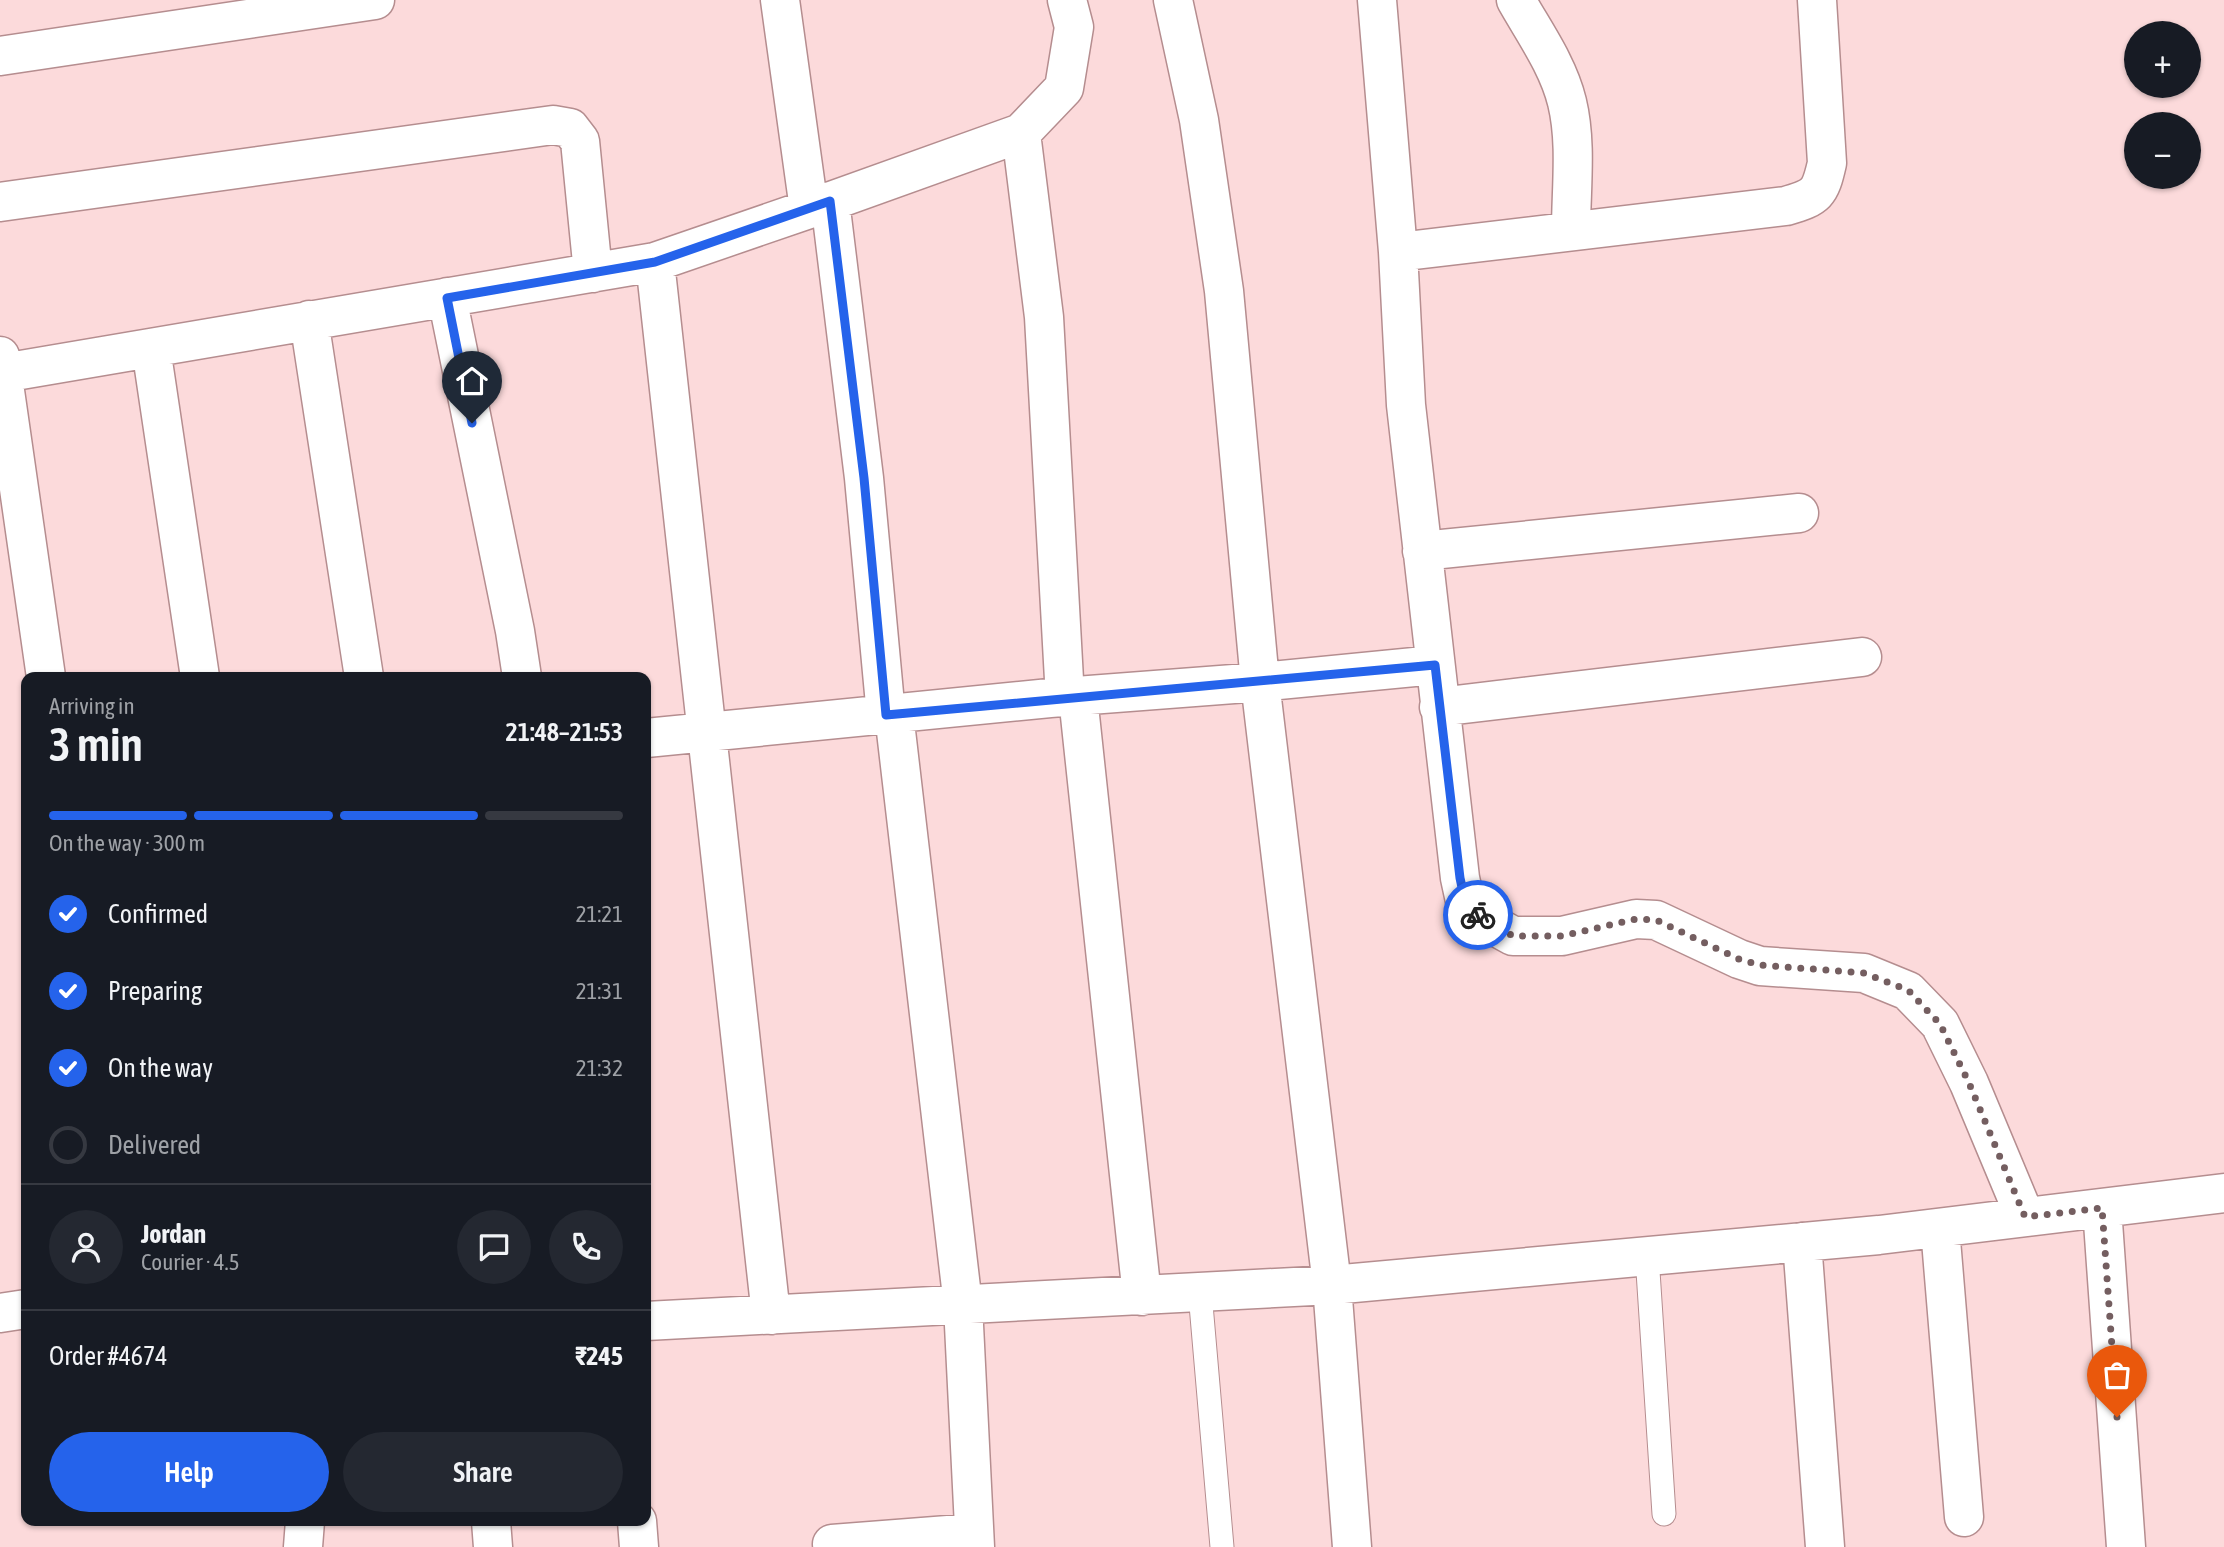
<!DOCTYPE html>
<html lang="en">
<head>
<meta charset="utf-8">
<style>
	:root { --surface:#171b24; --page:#242831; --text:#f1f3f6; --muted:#9ea1a6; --line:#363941; --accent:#2563eb }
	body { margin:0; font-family:"Asap Condensed",sans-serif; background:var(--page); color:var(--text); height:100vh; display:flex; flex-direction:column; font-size:26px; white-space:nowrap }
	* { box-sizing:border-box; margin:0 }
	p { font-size:23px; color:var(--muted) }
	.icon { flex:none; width:38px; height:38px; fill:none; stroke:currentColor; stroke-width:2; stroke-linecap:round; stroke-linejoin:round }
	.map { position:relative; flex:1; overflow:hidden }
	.sheet { position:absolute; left:21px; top:672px; width:630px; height:854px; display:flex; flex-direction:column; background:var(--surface); border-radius:14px; box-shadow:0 2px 5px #0004 }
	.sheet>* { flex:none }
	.tools { position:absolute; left:2124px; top:21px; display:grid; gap:14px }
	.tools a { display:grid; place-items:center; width:77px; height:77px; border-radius:50%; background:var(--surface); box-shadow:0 2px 5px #0004; font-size:35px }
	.pin { position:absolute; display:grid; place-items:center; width:60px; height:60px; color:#fff; margin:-72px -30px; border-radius:50% 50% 50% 0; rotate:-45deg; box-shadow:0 0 7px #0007 }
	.pin .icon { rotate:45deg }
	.courier { position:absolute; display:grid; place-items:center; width:70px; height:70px; margin:-35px; border:5px solid #2563eb; border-radius:50%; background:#fff; color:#222; box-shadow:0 2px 9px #0007 }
	.overview em { font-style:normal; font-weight:600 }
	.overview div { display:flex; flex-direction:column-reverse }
	.overview { display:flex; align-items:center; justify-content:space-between; height:119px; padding:0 28px }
	h1 { font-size:46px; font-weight:600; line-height:52px }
	.bar { display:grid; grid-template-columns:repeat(4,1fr); gap:10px 7px; align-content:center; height:84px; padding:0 28px }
	.bar i { height:9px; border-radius:5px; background:var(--line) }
	.bar .selected { background:var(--accent) }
	.bar p { grid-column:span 4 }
	.line { display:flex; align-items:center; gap:18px; padding:0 28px; border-top:2px solid var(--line) }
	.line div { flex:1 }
	.round { display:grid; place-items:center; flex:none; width:74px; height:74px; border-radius:37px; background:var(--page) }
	ol { padding:0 28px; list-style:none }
	li { display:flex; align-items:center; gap:21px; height:77px }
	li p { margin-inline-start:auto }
	li .icon { padding:7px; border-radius:50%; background:var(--accent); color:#fff; stroke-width:4 }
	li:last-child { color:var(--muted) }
	li i { width:38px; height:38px; border:4px solid var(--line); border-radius:50% }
	.action { display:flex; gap:14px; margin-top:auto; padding:14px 28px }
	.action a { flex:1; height:80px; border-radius:42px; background:var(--accent); color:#fff; font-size:28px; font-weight:600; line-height:80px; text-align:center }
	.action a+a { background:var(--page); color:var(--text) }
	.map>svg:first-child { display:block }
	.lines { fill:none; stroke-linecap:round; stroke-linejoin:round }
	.lane-casing { stroke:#b58d8f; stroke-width:25 }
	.street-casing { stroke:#b58d8f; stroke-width:41 }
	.lane { stroke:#fff; stroke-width:23 }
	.street { stroke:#fff; stroke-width:38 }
	.done { stroke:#745e60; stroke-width:7; stroke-dasharray:0 12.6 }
	.route { stroke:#2563eb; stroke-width:9 }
</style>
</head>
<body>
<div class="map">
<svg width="2224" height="1547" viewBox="0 0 2224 1547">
	<rect width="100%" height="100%" fill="#fcdadb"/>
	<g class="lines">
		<defs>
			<path id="lane" d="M1647 1256 1664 1514
				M1200 1293 1222 1547"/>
			<path id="street" d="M780 0 809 209
				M1173 0 1199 120 1224 291 1260 682 1332 1285 1352 1547
				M1377 0 1398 252 1406 405 1460 878 1465 901 1482 919 1513 936H1562L1636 919 1656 920 1739 959 1760 966 1864 973 1908 991 1940 1024 1969 1083 2025 1217
				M1516 0C1534 32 1558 65 1567 102 1577 143 1571 189 1571 231
				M0 56 375 0
				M1021 133 1044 317 1065 698
				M830 201 864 478 886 715
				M0 202 553 125 570 128 580 141 593 273
				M1398 252 1786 206C1817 197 1820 194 1827 163L1817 0
				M655 262 771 1315
				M447 297 515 631 522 677
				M309 320 364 677
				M151 348 200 677
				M0 356 46 677
				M3 373 655 262 809 209 1021 133 1064 88 1074 27 1067 0
				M1422 551 1799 513
				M1078 697 1142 1296
				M1439 707 1862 657
				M894 714 963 1305 975 1547
				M646 738 1050 698 1260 682 1435 665
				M2102 1208 2126 1547
				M1940 1228 1964 1517
				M1802 1242 1825 1547
				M0 1313 26 1309
				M646 1321 1332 1285 1879 1235 2224 1193
				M491 1521 493 1547
				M637 1521 639 1547
				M832 1544 974 1533
				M303 1547 305 1521"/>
		</defs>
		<use href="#lane" class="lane-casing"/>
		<use href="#street" class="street-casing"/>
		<use href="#lane" class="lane"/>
		<use href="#street" class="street"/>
	</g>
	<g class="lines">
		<path class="done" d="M1478 915 1513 936H1562L1636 919 1656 920 1739 959 1760 965 1864 973 1908 990 1940 1024 1969 1083 2025 1217 2102 1208 2117 1417"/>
		<path class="route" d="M472 423 447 298 655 262 830 201 864 478 886 715 1435 665 1460 878 1465 901 1478 915"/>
	</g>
</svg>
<div class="tools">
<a>+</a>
<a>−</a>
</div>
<div class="pin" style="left:2117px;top:1417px;background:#ea580c"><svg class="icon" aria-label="bag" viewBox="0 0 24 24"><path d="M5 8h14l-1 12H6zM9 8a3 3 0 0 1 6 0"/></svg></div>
<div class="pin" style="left:472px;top:423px;background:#1f2937"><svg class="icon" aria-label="home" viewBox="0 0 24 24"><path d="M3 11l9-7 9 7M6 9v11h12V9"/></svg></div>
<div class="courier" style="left:1478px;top:915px"><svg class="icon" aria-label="bike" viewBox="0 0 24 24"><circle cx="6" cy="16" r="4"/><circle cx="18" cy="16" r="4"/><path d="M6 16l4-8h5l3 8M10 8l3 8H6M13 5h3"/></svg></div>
<section class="sheet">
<div class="overview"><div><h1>3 min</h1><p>Arriving in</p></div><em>21:48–21:53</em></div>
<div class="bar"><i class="selected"></i><i class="selected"></i><i class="selected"></i><i></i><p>On the way · 300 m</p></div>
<ol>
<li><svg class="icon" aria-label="check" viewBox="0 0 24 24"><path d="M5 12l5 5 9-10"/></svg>Confirmed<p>21:21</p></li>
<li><svg class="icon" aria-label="check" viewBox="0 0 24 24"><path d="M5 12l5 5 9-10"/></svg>Preparing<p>21:31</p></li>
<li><svg class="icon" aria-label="check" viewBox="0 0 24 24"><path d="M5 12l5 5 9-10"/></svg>On the way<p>21:32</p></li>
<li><i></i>Delivered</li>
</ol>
<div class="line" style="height:126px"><a class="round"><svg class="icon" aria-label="person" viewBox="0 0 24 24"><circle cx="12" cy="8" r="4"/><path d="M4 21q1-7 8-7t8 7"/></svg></a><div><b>Jordan</b><p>Courier · 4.5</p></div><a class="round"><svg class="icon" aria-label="chat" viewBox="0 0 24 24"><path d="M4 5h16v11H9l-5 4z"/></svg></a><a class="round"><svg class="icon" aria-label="phone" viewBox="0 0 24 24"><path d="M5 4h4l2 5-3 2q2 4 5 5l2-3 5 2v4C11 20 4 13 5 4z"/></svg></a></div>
<div class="line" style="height:91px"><div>Order #4674</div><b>₹245</b></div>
<div class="action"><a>Help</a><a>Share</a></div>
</section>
</div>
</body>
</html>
